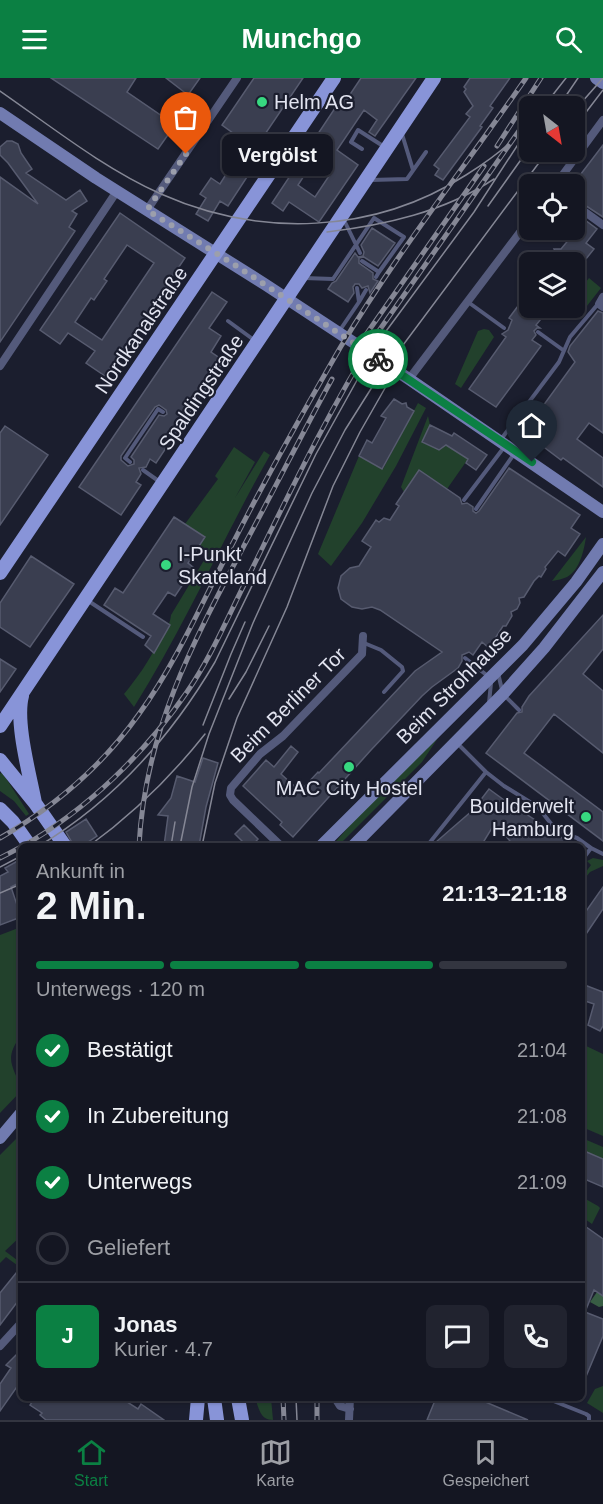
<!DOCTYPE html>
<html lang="de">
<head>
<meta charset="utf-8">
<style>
	:root { --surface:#141622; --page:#21232f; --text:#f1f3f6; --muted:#9d9fa5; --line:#333540; --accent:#0b8043 }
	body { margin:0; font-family:Arial,sans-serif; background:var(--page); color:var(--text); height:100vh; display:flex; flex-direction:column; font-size:22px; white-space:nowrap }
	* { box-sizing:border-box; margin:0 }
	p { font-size:20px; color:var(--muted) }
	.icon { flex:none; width:33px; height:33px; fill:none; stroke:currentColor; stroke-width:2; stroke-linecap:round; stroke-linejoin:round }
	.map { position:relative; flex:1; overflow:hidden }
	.sheet { position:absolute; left:18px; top:765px; width:567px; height:558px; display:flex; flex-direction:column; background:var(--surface); border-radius:9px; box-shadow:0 2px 4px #0004,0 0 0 2px var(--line) }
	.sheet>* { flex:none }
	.needle { width:39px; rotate:149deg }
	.fabs { position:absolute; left:519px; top:18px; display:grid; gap:12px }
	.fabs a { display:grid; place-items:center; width:66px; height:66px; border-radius:9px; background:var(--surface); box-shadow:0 2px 4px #0004,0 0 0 2px var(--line); font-size:30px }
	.pin { position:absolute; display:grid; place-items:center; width:51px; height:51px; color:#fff; margin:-62px -26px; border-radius:50% 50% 50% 0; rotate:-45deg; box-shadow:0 0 6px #0007 }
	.pin .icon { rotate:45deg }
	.courier { position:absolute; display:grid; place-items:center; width:60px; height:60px; margin:-30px; border:4px solid #0b8043; border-radius:50%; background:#fff; color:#222; box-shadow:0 2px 8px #0007 }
	.bubble { position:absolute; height:42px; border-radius:9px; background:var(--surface); box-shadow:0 2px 4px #0004,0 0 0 2px var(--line); font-size:20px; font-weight:700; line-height:42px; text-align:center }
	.summary em { font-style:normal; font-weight:700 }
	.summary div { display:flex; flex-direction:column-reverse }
	.summary { display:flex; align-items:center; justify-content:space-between; height:102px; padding:0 18px }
	h1 { font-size:39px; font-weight:700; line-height:45px }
	.bar { display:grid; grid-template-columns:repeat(4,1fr); gap:9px 6px; align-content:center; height:72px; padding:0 18px }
	.bar i { height:8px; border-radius:4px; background:var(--line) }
	.bar .on { background:var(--accent) }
	.bar p { grid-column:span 4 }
	.line { display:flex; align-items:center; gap:15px; padding:0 18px; border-top:2px solid var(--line) }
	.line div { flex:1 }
	.round { display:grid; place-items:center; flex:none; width:63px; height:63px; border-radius:9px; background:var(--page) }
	ol { padding:0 18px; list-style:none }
	li { display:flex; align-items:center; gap:18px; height:66px }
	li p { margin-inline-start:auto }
	li .icon { padding:6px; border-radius:50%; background:var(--accent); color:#fff; stroke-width:4 }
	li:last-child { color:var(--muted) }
	li i { width:33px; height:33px; border:3px solid var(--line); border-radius:50% }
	header { display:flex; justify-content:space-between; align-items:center; height:78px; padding:0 18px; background:var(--accent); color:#fff; font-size:27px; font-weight:700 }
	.tabs { display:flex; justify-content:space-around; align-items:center; height:84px; border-top:2px solid var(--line); background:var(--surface); font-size:16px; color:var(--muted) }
	.tabs a { display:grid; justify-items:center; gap:3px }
	.tabs .on { color:var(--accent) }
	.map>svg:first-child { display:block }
	.green { fill:#22412c }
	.forest { fill:#385d44 }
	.building { fill:#3a3e50; stroke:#575b6f; stroke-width:1.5; fill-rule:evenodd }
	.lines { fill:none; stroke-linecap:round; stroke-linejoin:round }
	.lane { stroke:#545a7b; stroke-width:4 }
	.street { stroke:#545a7b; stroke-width:8 }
	.secondary { stroke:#717bb0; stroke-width:12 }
	.primary { stroke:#8894d8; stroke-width:14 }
	.tram { stroke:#858795; stroke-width:1.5 }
	.rail-casing { stroke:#858795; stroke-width:5 }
	.rail { stroke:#1b1e2e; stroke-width:3; stroke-dasharray:9; stroke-linecap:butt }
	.done { stroke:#9c9fac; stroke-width:6; stroke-dasharray:0 10.8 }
	.route { stroke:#0b8043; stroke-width:8 }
	.poi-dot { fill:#37d880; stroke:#1b1e2e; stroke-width:2 }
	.labels { text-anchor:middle; stroke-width:4.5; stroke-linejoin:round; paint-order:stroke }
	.poi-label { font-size:20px; fill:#e2e4f0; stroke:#1b1e2e; text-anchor:start }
	.street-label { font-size:20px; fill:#e2e4f0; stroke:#1b1e2e }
</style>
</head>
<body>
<header><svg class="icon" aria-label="menu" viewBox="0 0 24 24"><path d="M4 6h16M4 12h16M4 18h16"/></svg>Munchgo<svg class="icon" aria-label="search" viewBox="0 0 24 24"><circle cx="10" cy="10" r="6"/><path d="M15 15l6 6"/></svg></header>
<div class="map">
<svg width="603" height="1342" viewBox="0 0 603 1342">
	<rect width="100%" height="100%" fill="#1b1e2e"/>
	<path class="green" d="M589 200 601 210 583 233 575 226V219Z
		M484 251 489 252 494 259 461 310 455 306 478 253Z
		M418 325 426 330 396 388 362 445 331 488 318 476 359 378 383 391Z
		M428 338 430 347 422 364 439 372 446 367 468 381 447 411 419 393 404 414 401 409Z
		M234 369 255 384 235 420 264 373 270 377C223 460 185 548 134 629L124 616C138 599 149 583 159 563 164 554 170 548 171 537L209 474 200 467 205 459 185 446 218 401 215 398Z
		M586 459C584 472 580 492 567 499 563 501 557 502 552 503Z
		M438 660 422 684 338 768H332L364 731Z
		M2 694 29 736 26 738 14 723 0 713V696Z
		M593 780 603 782V788L590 794 582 804V799L591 787 587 783Z
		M21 849V957C2 984 15 987 21 1013L0 1035V857Z
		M582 966 603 976V1058L582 1049Z
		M21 1056V1158L5 1173 21 1185V1190L6 1179 0 1185V1077Z
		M582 1060 603 1069V1081L582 1072Z
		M582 1119 598 1128 600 1130 592 1146 582 1139Z
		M603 1308V1335L587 1325 595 1311Z
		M255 1320H271L273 1342C260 1342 259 1330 255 1320Z"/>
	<path class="forest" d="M597 1214 603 1218V1228L599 1229 590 1224Z"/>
	<path class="building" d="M51 0H136L127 14 175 47 158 71Z
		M166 0H200L188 17Z
		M254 0H303L255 71 222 47Z
		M361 0H416L375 58 369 54 377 42 364 32 337 72 358 87 319 144 289 124 283 133 272 125 343 18 347 21ZM311 87 329 98 315 119 298 107Z
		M470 0H510L490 28 493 30 480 48 482 49 443 102 435 97 439 91 434 87 470 39 466 36 473 28 464 14 466 11 464 9Z
		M7 63H12L18 66 21 75 32 91 26 95 66 122 80 112 87 123 72 133 77 136 69 149 75 153 0 264V99L38 126 8 85 0 77V69Z
		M603 67V139L574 120V105Z
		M242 71 248 88 247 99 228 128 220 123 208 143 196 136 206 120 200 116 211 100 220 106Z
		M120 135 185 180 105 298 86 285 95 273 68 255 60 266 40 252ZM127 167 154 185 102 262 75 244 91 220 94 222 107 203 104 201Z
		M585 142 597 151 586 165 594 171 577 192 584 197 574 209V184H551L557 177 554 171H561Z
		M372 150 395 165 378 188 364 179 359 180V185L373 195V201L378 203 370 215 368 208 362 210 359 206H355L353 209 354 215 348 224 328 211 332 205 336 203 355 175 358 179 363 178 364 174 361 167Z
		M530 212V230H550L536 247 540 250H537L534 253 536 257 532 262 541 268 496 329 469 311 506 259 502 256 508 252 512 242 509 240Z
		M212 214 227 224 209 250 221 258 211 274 224 283 156 385 150 381 146 389 139 390 141 396 136 404 141 407 121 437 79 409ZM159 327 166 332 167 336 164 338 159 337 131 379 134 382V386L128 388 121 382V378L155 329Z
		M598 233 603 235V355L589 345 577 361 603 380V409L563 380 561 382 524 354 575 284 568 274 570 268Z
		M394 321 402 326 406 325 407 329 414 333 382 391 359 378 367 362 372 365 386 340 381 338Z
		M430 347 452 358 454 355 487 377 476 392 466 385 468 381 446 367 439 372 422 364Z
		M5 348 48 377 0 447V355Z
		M509 390 580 437 571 450 580 456 565 478 558 473 545 489 546 491 541 499 539 498 534 503 524 519 519 520 520 525 517 531 511 534 512 538 506 548H503L489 570 482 564 473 577 469 574 462 577V583L458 590 432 609 422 618 371 672 293 759 280 747 282 744 243 708 266 682 274 689 291 668 298 674 281 696 303 716 305 708 318 694 319 695 415 593 442 574 380 532 372 529 362 531 352 529 341 521 338 510 341 498 350 490 359 488 371 469 362 463 376 442 379 444 384 440 390 442 399 428 396 426 419 392 460 420 462 426 467 425 473 429V433L476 435 479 433Z
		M174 439 205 459 188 485 194 490 175 518 168 514 153 536 170 547 154 575 145 567 151 558 104 527 115 510 123 515Z
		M31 478 74 506 30 569 0 549V525Z
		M603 537V571L583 596 603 613V675L554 636 524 675 603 734V763L486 675 517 635 522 634V629L529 618Z
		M0 581 16 591 0 614Z
		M203 680 218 685 206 729 199 768H164L168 738 158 737 171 720 177 698 195 704Z
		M489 711 519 733 520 732 574 768H514L495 745 481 768H439L436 764 473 732Z
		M86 741 97 758 82 768H74L66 754Z
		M244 747 258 761 252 768H247L235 756Z
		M21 781V804L11 809 21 839 0 847V798L8 794 5 790Z
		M603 809V831L582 862V839Z
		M582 906 603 914V948L600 953 588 947 594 926 582 922Z
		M582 1072 603 1081V1109L582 1100Z
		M582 1146 603 1161V1218L594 1212 585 1234 603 1241V1258L582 1308Z
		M21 1189V1219L0 1247V1215Z
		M21 1272V1303L0 1333V1306L11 1290 6 1287Z
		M35 1320H121L138 1331 141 1326 164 1342H46L40 1337 42 1335 30 1327Z
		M436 1320H476L528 1342H427Z"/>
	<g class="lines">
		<path class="lane" d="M402 56 413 92
			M362 71 351 64 358 52 383 68
			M371 102 407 101 426 74
			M343 140 360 175
			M362 183 379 194 376 199
			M304 200 333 201
			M333 201 374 140 404 159 379 194
			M359 224 366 212
			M468 224 504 250
			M228 243 254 262
			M340 252 359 224 357 210
			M538 254 563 272
			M502 360 559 284 570 259 598 226
			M130 384 125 380 158 331 163 334
			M143 392 160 404
			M464 422 505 368
			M476 431 514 376
			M87 522 143 559
			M364 565 381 572 402 589 403 593 384 614
			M465 580 489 599
			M498 595 503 616 519 632
			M489 625 491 605
			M458 666 486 694 504 708 538 729 552 747 566 756 577 760 591 770
			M406 765 415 768
			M427 768 486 694
			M582 782 591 770 603 776
			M546 1320 586 1336 589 1338V1342"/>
		<path class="street" d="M556 106 603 42
			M574 126 603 147
			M147 132 237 0
			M603 219 599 226 603 229
			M0 288 117 113
			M409 301 530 141
			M281 768 233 722 230 717 231 710 260 676 283 658 362 576 363 558
			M0 1268 21 1245
			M335 1320 340 1328 350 1331
			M349 1342 350 1320"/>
		<path class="secondary" d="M596 0 603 5
			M0 35 96 100 266 207 409 301 603 434
			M321 768 523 567 576 504 603 466
			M353 768 503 616 544 570 603 494
			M0 1060 21 1035"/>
		<path class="primary" d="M0 495 334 0
			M22 618C15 644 30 698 35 725
			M0 648 434 0
			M0 682 35 725 65 768
			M0 731 13 744 30 768
			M214 1320 217 1342
			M238 1320 242 1342
			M196 1342 198 1320"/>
		<path class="tram" d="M0 13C52 49 103 90 161 116 260 160 374 156 466 97 485 85 504 72 520 55
			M544 28 566 0
			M559 28 578 0
			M574 33 603 0
			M574 50 603 12
			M488 128 530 69
			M327 154C385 147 444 134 494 101
			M229 621 246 594 269 548
			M203 647 231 576 245 544
			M39 768C114 723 171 659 215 584L316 376 361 295 381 260 474 134 530 48
			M89 768C133 736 171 699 205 656
			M171 768 175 744
			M180 768 192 709 209 656 253 545 312 415 345 352 374 306 547 74
			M202 768 215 705 237 640 287 529 333 408 360 354 401 282
			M0 789 21 778
			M0 815 21 806
			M296 1320 297 1342"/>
		<defs>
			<path id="rail" d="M497 68 541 0
				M365 258 484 88
				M0 760C54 729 103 687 139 636 177 584 204 520 234 463 267 398 303 334 340 270 396 176 464 90 526 0
				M23 768C88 731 145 675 187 614 212 578 229 536 249 497 289 416 328 334 376 257L521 50 530 35
				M139 768C145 652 194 562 247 462 276 408 303 354 332 301
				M0 780 21 769
				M283 1320 284 1342
				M317 1320V1342"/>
		</defs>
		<use href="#rail" class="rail-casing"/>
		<use href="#rail" class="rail"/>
	</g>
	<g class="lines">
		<path class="done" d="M186 76 147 132 238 189 378 281"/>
		<path class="route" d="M378 281 532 384"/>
	</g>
	<g class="poi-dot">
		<circle cx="262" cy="24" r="6"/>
		<circle cx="166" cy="487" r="6"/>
		<circle cx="349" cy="689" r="6"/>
		<circle cx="586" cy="739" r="6"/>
	</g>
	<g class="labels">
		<g class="poi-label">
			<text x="274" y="31">Helm AG</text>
			<text x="178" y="483">I-Punkt<tspan x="178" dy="23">Skateland</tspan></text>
			<text x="349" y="717" text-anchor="middle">MAC City Hostel</text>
			<text x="574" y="735" text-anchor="end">Boulderwelt<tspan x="574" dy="23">Hamburg</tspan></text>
		</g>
		<g class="street-label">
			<text transform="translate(141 252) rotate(-56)" y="7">Nordkanalstraße</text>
			<text transform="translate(201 314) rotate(-56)" y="7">Spaldingstraße</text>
			<text transform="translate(454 608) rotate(-45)" y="7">Beim Strohhause</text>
			<text transform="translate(288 627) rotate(-45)" y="7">Beim Berliner Tor</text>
		</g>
	</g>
</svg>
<div class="fabs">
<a><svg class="needle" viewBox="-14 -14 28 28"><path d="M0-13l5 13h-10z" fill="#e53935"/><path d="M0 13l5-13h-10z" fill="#9d9fa5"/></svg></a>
<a><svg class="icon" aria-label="locate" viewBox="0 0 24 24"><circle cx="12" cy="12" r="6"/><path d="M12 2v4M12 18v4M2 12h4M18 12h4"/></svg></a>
<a><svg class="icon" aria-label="layers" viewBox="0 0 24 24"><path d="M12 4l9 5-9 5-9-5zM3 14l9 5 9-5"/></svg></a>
</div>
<div class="pin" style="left:186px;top:76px;background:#ea580c"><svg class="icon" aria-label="bag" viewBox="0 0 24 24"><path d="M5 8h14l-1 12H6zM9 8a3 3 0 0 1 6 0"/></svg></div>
<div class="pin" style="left:532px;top:384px;background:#1f2937"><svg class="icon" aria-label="home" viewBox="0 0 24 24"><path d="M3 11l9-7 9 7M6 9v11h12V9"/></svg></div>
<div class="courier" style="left:378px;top:281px"><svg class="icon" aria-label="bike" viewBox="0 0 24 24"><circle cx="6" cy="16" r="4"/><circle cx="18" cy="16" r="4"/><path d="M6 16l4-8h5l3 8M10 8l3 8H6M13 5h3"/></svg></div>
<div class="bubble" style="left:222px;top:56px;width:111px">Vergölst</div>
<section class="sheet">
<div class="summary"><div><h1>2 Min.</h1><p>Ankunft in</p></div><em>21:13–21:18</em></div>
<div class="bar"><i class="on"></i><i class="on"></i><i class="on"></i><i></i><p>Unterwegs · 120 m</p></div>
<ol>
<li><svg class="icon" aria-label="check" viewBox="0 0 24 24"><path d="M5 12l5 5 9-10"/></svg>Bestätigt<p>21:04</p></li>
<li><svg class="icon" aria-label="check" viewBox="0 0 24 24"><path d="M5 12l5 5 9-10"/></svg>In Zubereitung<p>21:08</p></li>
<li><svg class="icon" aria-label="check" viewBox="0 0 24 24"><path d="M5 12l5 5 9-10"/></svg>Unterwegs<p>21:09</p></li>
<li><i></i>Geliefert</li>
</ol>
<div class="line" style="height:108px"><b class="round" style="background:var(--accent);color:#fff">J</b><div><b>Jonas</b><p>Kurier · 4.7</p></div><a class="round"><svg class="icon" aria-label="chat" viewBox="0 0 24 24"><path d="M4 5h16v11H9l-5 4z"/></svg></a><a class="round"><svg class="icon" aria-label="phone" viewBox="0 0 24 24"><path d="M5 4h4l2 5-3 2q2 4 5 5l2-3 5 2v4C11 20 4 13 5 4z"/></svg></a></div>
</section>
</div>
<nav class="tabs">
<a class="on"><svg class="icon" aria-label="home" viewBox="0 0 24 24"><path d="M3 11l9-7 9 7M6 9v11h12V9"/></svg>Start</a>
<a><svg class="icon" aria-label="map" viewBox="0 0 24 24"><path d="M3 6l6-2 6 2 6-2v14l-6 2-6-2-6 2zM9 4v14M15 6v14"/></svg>Karte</a>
<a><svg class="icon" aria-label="saved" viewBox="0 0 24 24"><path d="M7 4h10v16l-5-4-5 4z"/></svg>Gespeichert</a>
</nav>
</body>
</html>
